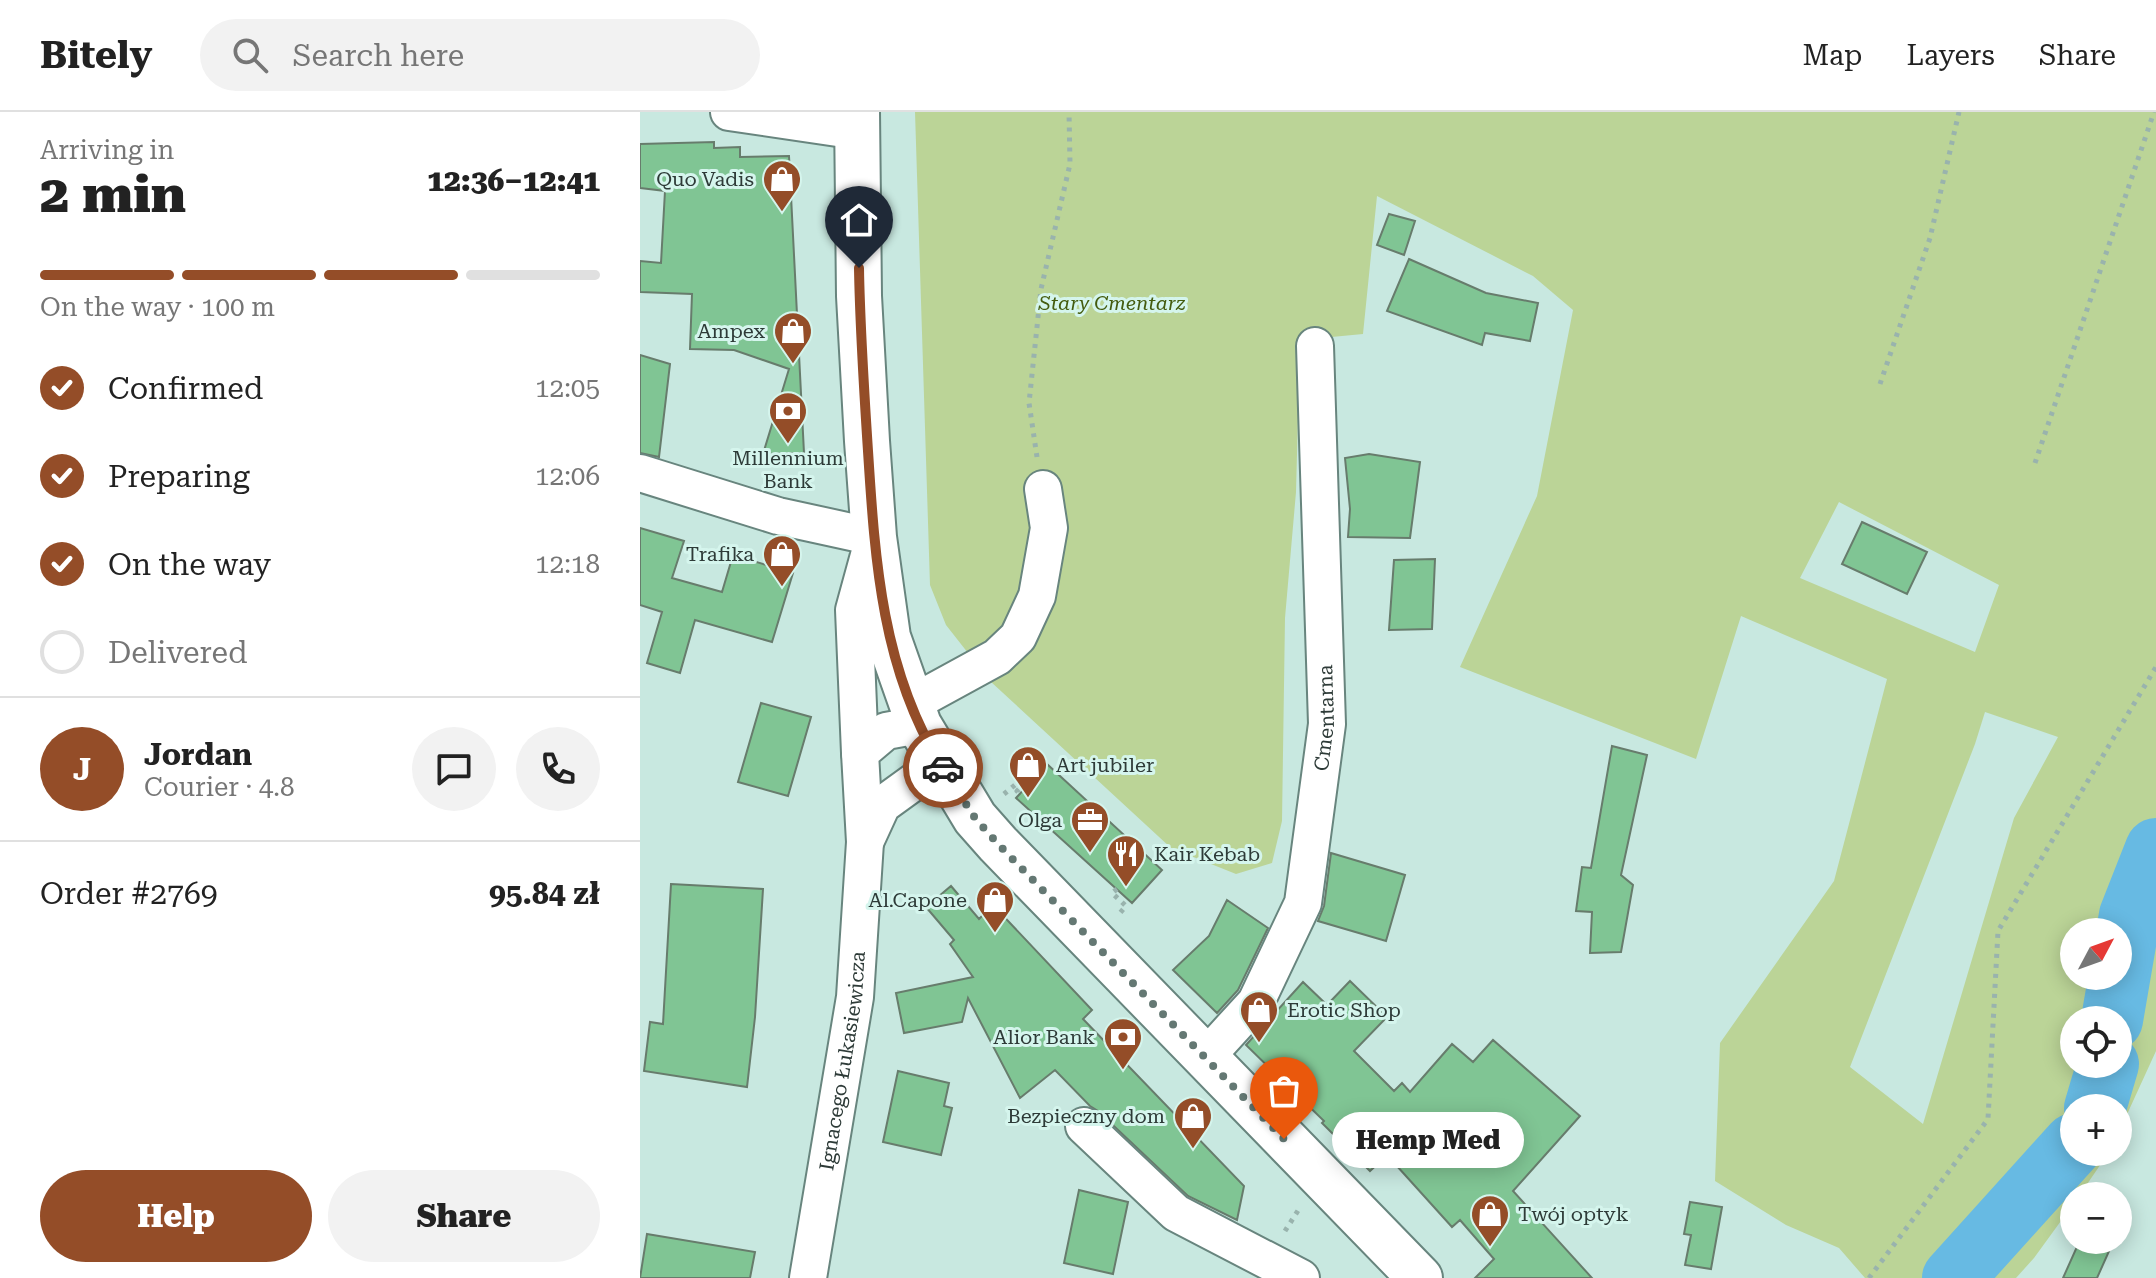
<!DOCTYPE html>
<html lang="en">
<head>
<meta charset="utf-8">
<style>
	:root { --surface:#fff; --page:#f2f2f2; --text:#222; --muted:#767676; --line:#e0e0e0; --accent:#944d28 }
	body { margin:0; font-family:"Roboto Serif",serif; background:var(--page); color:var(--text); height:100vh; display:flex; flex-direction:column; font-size:30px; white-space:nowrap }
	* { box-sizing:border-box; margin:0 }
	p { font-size:26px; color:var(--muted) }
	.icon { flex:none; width:44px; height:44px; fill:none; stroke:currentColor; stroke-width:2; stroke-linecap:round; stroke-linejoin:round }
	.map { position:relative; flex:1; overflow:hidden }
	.panel { display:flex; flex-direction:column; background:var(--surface); width:640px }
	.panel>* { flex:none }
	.needle { width:52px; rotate:49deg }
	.controls { position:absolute; left:1420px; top:806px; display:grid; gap:16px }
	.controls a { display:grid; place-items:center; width:72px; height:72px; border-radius:50%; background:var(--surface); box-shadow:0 4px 20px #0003; font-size:40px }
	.pin { position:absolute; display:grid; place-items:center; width:68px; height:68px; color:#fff; margin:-82px -34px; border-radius:50% 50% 50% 0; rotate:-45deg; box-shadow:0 0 8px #0007 }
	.pin .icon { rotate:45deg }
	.courier { position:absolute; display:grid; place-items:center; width:80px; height:80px; margin:-40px; border:6px solid #944d28; border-radius:50%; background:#fff; color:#222; box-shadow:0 2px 10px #0007 }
	.bubble { position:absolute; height:56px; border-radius:28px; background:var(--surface); box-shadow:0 4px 20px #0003; font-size:26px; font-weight:800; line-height:56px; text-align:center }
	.overview em { font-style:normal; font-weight:800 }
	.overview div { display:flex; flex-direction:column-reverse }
	.overview { display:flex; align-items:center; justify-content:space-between; height:136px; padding:0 40px }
	h1 { font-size:52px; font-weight:800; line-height:60px }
	.bar { display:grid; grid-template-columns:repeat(4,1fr); gap:12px 8px; align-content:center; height:96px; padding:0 40px }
	.bar i { height:10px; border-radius:6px; background:var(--line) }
	.bar .current { background:var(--accent) }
	.bar p { grid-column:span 4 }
	.line { display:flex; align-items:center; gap:20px; padding:0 40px; border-top:2px solid var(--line) }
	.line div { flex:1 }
	.round { display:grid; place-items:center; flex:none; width:84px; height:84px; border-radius:42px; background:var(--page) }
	ol { padding:0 40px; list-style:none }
	li { display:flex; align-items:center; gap:24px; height:88px }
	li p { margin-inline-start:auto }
	li .icon { padding:8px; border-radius:50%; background:var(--accent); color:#fff; stroke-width:4 }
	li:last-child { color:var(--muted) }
	li i { width:44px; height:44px; border:4px solid var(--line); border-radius:50% }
	.action { display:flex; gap:16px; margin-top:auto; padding:16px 40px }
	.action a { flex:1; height:92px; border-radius:48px; background:var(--accent); color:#fff; font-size:32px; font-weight:800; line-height:92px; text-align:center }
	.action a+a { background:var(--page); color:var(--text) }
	header { display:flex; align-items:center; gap:48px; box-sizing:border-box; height:112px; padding:0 40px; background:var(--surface); border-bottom:2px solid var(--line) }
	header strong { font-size:38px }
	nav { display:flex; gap:44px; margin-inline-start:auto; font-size:28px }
	.search { width:560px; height:72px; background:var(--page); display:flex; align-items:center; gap:20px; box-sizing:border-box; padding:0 28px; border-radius:44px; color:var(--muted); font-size:30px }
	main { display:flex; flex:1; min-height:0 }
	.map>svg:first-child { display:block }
	.green { fill:#bbd497; fill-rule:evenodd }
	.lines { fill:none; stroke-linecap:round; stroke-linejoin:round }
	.river { stroke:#67bae3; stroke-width:62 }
	.building { fill:#80c594; stroke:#677c6c; stroke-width:2 }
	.minor-casing { stroke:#68857e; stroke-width:40 }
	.major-casing { stroke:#68857e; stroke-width:48 }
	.path { stroke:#99b3ad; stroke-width:5; stroke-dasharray:4 6; stroke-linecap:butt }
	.minor { stroke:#fff; stroke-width:36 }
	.major { stroke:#fff; stroke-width:44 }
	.done { stroke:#647873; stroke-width:8; stroke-dasharray:0 14.4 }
	.route { stroke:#944d28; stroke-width:10 }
	.labels { text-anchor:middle; stroke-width:6; stroke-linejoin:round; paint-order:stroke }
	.poi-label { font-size:20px; fill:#2e3b38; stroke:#d5f5ed; text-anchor:end }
	.park-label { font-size:20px; font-style:italic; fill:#445c0f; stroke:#d5f5ed }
	.street-label { font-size:20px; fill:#2e3b38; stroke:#d5f5ed }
</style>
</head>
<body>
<header>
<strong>Bitely</strong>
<div class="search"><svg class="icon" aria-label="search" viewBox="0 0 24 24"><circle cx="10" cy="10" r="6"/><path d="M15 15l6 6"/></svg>Search here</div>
<nav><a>Map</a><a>Layers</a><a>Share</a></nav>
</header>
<main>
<section class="panel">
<div class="overview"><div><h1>2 min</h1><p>Arriving in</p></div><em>12:36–12:41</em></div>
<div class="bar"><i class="current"></i><i class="current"></i><i class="current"></i><i></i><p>On the way · 100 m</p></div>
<ol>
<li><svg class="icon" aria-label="check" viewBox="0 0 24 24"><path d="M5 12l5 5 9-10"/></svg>Confirmed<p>12:05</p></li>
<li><svg class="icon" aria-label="check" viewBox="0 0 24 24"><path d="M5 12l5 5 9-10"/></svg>Preparing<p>12:06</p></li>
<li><svg class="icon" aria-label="check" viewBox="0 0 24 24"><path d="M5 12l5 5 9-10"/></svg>On the way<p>12:18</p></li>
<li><i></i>Delivered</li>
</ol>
<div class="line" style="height:144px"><b class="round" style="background:var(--accent);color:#fff">J</b><div><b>Jordan</b><p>Courier · 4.8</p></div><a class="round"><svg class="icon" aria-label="chat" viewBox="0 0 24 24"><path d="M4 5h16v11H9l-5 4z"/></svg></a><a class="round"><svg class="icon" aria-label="phone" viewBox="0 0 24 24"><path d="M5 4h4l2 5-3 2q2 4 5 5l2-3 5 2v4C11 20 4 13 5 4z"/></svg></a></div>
<div class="line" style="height:104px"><div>Order #2769</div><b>95.84 zł</b></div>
<div class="action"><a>Help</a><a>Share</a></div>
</section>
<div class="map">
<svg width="1516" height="1166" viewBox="0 0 1516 1166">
	<rect width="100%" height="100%" fill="#c8e8e0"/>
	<path class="green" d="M275 0H1516V939L1478 1022V996H1434V1040H1469L1439 1084H1434V1091L1394 1146 1376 1166H1225L1199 1136 1146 1113 1075 1069 1080 931 1194 769 1247 567 1101 504 1056 647 820 555 897 384 933 198 893 164 737 84 723 222 660 228 656 380 645 506 642 709 632 751 596 762 531 736 350 569 306 513 290 473ZM1199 390 1359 473 1335 540 1160 466ZM1345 600 1418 625 1374 706 1283 1012 1210 955 1335 632ZM1434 820H1478V864H1434ZM1434 908H1478V952H1434Z"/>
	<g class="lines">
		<path class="river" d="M1472 908 1490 803 1516 737
			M1455 996 1468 952
			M1313 1166 1434 1032"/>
	</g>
	<path class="building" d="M74 30V36L100 35V45L149 44 164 341 123 342 149 257 94 238 50 237 52 182 0 180V149L21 151 25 79 0 76V32Z
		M749 102 775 109 764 143 737 133Z
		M769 147 846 181 898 191 890 229 845 221 842 233 747 199Z
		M0 243 30 252 19 345 0 341Z
		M729 342 780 350 770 426 708 425 710 397 705 346Z
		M1222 410 1287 440 1267 482 1202 452Z
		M0 416 44 429 32 466 82 480 93 443 153 461 132 530 55 508 40 561 7 551 22 500 0 493Z
		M795 447 792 517 749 518 754 448Z
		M121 591 171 605 148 684 98 670Z
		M972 634 1007 643 981 763 993 773 981 840 950 841 952 800 936 799 942 755 951 756Z
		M407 652 522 758 492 791 376 686Z
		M691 741 765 763 746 829 678 809 684 794Z
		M31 772 123 777 115 905 107 975 4 959 10 910 23 912Z
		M311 774 339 807 353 793 452 898 443 907 604 1074 597 1108 548 1084 458 999 450 994 415 958 380 986 328 886 322 910 264 921 256 881 333 865 310 832 314 828 286 795Z
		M587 788 628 816 598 878 577 901 533 858 569 824Z
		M710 869 747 905 714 939 754 979 762 971 770 980 812 932 833 950 853 928 940 1004 873 1079 952 1166H835L854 1147 820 1108 812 1115 747 1043 730 1059 682 1011 684 1009 606 933 663 870 687 893Z
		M258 959 309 971 304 994 312 996 301 1043 243 1030Z
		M439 1078 488 1090 473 1162 424 1151Z
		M1050 1090 1082 1095 1071 1157 1045 1153 1051 1123 1044 1122Z
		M1478 1091 1488 1096 1478 1118Z
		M7 1122 115 1140 110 1166H0Z
		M1440 1128H1474L1457 1166H1423Z"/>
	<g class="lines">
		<defs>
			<g id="minor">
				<path d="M89 0 218 19"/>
				<path d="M0 361 138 404 234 425 214 498 220 641"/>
				<path d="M271 592 357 545 378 525 397 484 409 416 403 377"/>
				<path d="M225 730 242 693 300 651"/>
				<path id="s1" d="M565 946 616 890 663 791 687 612 675 234"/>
				<path d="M444 1014 536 1101 661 1166"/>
				<path id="s2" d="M168 1166 215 885 225 730 220 641 246 619 279 613"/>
			</g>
			<path id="major" d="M217 0 219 184 227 329 234 425 248 525 279 613 335 706 358 732 780 1166"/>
		</defs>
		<use href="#minor" class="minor-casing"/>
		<use href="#major" class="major-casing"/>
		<path class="path" d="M1240 272 1290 126 1319 0
			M397 345 389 291 401 177 430 52 429 0
			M1395 351 1514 0
			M364 682 387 663 390 666 377 679 380 682
			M477 777 472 781 486 794 480 801 478 799
			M645 1119 659 1097
			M1229 1166 1348 1007 1358 819 1516 555"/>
		<use href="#minor" class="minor"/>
		<use href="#major" class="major"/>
	</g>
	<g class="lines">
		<path class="done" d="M303 656 335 706 358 732 644 1027"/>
		<path class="route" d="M219 156C220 217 224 278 228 339 235 449 242 560 303 656"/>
	</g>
	<defs>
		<symbol id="shop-pin" viewBox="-11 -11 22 30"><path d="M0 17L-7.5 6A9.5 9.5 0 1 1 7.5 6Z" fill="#944d28" stroke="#d5f5ed"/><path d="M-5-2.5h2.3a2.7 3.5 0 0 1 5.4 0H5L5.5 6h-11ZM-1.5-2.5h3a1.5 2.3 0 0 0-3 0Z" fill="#fff"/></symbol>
		<symbol id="bank-pin" viewBox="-11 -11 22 30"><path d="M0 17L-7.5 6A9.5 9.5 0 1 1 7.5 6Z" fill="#944d28" stroke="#d5f5ed"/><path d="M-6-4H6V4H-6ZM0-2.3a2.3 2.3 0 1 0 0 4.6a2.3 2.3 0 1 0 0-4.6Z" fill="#fff"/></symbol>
		<symbol id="office-pin" viewBox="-11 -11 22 30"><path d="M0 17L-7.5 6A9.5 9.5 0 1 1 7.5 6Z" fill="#944d28" stroke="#d5f5ed"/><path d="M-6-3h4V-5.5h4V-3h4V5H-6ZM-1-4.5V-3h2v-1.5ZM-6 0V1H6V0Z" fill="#fff"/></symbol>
		<symbol id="restaurant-pin" viewBox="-11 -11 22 30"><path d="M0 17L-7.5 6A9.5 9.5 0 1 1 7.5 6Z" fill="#944d28" stroke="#d5f5ed"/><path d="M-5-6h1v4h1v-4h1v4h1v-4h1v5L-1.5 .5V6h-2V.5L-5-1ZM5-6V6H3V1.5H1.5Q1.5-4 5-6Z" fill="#fff"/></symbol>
	</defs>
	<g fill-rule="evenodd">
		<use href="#shop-pin" x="120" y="45" width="44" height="60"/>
		<use href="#shop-pin" x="131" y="197" width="44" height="60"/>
		<use href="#bank-pin" x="126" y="277" width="44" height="60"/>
		<use href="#shop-pin" x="120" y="420" width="44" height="60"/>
		<use href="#shop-pin" x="366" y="631" width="44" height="60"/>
		<use href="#office-pin" x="428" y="686" width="44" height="60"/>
		<use href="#restaurant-pin" x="464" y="720" width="44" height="60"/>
		<use href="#shop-pin" x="333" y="766" width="44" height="60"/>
		<use href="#shop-pin" x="597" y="876" width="44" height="60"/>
		<use href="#bank-pin" x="461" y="903" width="44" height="60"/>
		<use href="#shop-pin" x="531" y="982" width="44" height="60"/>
		<use href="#shop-pin" x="828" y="1080" width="44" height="60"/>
	</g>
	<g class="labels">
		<g class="poi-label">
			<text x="114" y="74">Quo Vadis</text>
			<text x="125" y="226">Ampex</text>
			<text x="148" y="353" text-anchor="middle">Millennium<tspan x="148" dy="23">Bank</tspan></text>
			<text x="114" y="449">Trafika</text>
			<text x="416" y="660" text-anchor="start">Art jubiler</text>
			<text x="422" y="715">Olga</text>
			<text x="514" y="749" text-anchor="start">Kair Kebab</text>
			<text x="327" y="795">Al.Capone</text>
			<text x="647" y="905" text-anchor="start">Erotic Shop</text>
			<text x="455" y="932">Alior Bank</text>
			<text x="525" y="1011">Bezpieczny dom</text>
			<text x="878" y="1109" text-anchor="start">Twój optyk</text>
		</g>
		<g class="park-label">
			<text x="472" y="198">Stary Cmentarz</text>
		</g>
		<g class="street-label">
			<text dy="7" stroke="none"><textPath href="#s1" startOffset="372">Cmentarna</textPath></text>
			<text dy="7" stroke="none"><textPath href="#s2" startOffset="220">Ignacego Łukasiewicza</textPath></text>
		</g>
	</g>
</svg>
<div class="controls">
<a><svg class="needle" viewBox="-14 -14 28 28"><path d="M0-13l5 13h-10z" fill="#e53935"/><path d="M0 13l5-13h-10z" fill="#767676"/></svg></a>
<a><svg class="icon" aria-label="locate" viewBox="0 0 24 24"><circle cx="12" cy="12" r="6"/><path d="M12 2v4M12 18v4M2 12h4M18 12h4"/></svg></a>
<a>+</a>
<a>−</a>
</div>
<div class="pin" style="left:644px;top:1027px;background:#ea580c"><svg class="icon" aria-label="bag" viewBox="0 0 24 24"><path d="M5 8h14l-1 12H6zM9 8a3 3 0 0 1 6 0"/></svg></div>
<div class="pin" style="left:219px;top:156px;background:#1f2937"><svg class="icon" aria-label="home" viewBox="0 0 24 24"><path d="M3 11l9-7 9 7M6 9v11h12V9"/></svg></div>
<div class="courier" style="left:303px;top:656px"><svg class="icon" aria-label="car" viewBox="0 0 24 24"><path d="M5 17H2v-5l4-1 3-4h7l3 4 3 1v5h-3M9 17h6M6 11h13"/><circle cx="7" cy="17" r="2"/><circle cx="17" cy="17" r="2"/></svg></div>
<div class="bubble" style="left:692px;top:1000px;width:192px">Hemp Med</div>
</div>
</main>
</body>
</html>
